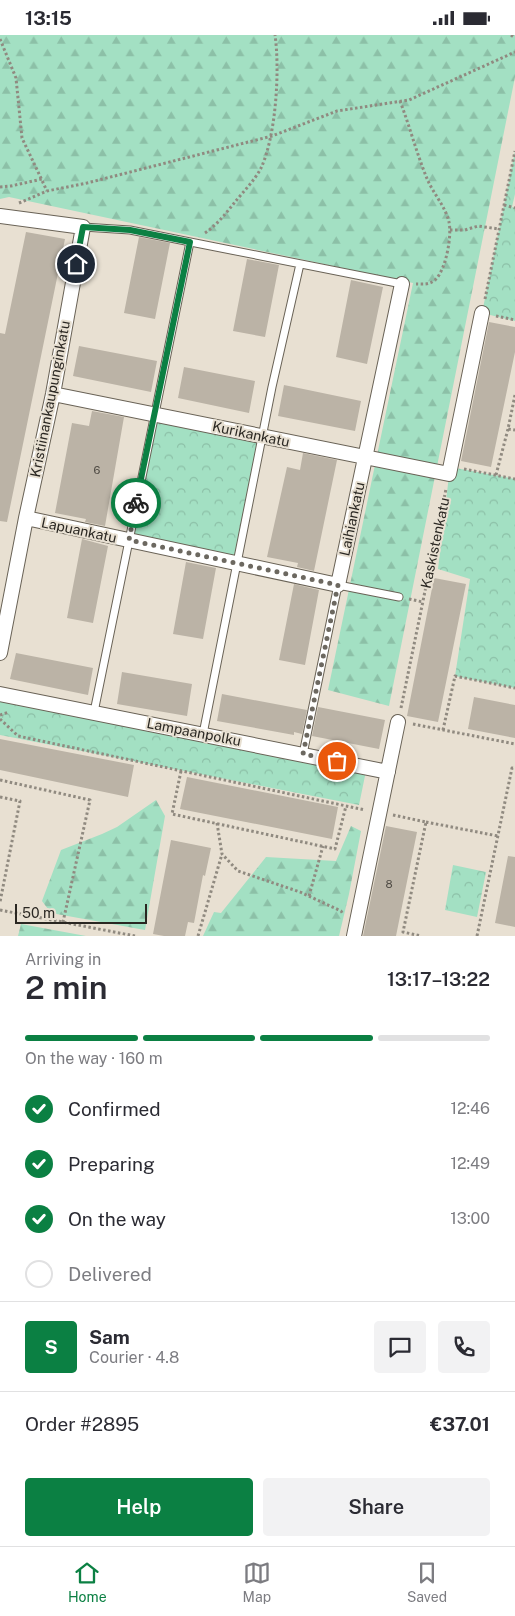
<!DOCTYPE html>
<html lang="en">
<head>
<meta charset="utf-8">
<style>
	:root { --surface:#fff; --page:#f2f2f3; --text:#2b2b33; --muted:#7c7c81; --line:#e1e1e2; --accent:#0b8043 }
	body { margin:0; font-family:"Public Sans",sans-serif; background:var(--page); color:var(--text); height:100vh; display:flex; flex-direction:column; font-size:19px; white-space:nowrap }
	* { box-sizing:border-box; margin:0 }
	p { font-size:16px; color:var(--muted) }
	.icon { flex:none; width:28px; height:28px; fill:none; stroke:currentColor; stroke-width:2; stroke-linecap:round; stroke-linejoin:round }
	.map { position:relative; height:901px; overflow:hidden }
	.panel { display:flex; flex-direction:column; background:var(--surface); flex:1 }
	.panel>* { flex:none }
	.scale { position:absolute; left:15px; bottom:12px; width:132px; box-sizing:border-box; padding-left:5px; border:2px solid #2a2722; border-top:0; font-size:14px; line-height:18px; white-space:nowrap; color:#2a2722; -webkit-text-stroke:4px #e8e0d2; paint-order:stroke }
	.pin { position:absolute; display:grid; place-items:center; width:42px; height:42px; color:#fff; margin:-21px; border:2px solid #fff; border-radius:50%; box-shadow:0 1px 5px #0007 }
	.courier { position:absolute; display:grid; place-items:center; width:50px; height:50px; margin:-25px; border:4px solid #0b8043; border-radius:50%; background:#fff; color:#222; box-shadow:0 1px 6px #0007 }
	.summary em { font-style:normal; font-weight:600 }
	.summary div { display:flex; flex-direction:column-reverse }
	.summary { display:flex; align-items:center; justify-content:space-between; height:85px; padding:0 25px }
	h1 { font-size:32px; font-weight:600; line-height:38px }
	.bar { display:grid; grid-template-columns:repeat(4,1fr); gap:8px 5px; align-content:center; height:60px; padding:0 25px }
	.bar i { height:6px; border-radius:4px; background:var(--line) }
	.bar .on { background:var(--accent) }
	.bar p { grid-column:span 4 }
	.line { display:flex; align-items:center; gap:12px; padding:0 25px; border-top:1px solid var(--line) }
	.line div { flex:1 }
	.round { display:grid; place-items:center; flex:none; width:52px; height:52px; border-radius:5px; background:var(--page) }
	ol { padding:0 25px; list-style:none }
	li { display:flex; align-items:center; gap:15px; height:55px }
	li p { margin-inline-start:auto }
	li .icon { padding:5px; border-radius:50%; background:var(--accent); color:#fff; stroke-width:4 }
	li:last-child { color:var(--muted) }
	li i { width:28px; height:28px; border:2px solid var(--line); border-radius:50% }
	.cta { display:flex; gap:10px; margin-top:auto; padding:10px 25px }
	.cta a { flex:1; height:58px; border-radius:5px; background:var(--accent); color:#fff; font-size:20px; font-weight:600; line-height:58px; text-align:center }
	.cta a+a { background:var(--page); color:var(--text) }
	.status { display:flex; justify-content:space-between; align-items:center; height:35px; padding:0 25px; background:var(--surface); direction:ltr }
	.status svg { height:14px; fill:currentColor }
	.dock { display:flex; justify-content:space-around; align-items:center; height:70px; border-top:1px solid var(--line); background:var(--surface); font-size:14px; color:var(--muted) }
	.dock a { display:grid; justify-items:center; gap:2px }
	.dock .on { color:var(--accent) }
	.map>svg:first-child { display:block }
	.forest { fill:url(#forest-firs) }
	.park { fill:url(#park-crowns) }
	.building { fill:#bbb3a6 }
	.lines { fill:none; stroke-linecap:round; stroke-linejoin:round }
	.service-casing { stroke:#696256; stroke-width:9 }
	.minor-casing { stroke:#696256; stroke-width:16 }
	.path { stroke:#908a80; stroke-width:3; stroke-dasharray:2.5 2.5; stroke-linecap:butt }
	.service { stroke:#fff; stroke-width:7 }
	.minor { stroke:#fff; stroke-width:14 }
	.done { stroke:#6c6860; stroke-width:5; stroke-dasharray:0 9 }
	.route { stroke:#0b8043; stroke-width:6 }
	.labels { text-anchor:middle; stroke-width:4; stroke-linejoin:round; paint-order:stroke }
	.number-label { font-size:11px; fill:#4e4a43 }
	.street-label { font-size:14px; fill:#2a2722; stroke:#e8e0d2 }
</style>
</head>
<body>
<div class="status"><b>13:15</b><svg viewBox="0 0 49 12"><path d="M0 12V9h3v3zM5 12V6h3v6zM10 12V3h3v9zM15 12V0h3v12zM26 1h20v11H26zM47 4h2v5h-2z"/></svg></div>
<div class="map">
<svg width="515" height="901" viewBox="0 0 515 901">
	<defs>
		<pattern id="forest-firs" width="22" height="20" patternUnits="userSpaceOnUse" patternTransform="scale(1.25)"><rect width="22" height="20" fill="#a3e0c3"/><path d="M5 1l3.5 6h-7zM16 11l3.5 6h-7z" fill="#8cc0a7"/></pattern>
		<pattern id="park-crowns" width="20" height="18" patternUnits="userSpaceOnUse" patternTransform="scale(1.25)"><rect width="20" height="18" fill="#a3e0c3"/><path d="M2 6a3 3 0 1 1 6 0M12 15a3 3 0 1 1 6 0" fill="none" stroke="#8cc0a7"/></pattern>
	</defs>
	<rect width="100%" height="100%" fill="#e8e0d2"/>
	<path class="forest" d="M0 0H515V42L389 671 328 655 413 248 9 162 0 164Z
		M156 765 165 781 145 895 51 878 42 866 61 815 102 799 117 792Z
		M351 791 361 796 349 859 339 901H203L214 877 221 878 266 822 336 826Z
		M21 889 86 901H18Z"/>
	<path class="park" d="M515 116V159L512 172 515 173V286L482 278Z
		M155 379 263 402 237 528 129 505Z
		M450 432 515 444V653L455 641 470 544 438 534Z
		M0 665 366 736 359 770 0 700Z
		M453 830 486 837 477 882 445 875Z"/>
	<path class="building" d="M26 197 65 204 7 487 0 486V298L5 299Z
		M139 202 170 208 155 284 124 278Z
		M247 224 279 230 265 302 233 296Z
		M351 245 383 252 367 329 336 322Z
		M489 287 515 292V317L491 432 461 426Z
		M79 311 157 326 151 357 73 341Z
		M184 332 255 346 249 378 178 363Z
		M284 350 361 366 355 396 278 381Z
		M92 376 124 382 105 491 85 487 86 484 55 478 72 388 89 391Z
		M303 418 337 425 314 536 297 532 298 528 267 522 287 432 300 435Z
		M82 504 108 511 93 588 67 583Z
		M186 527 216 533 203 604 173 599Z
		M434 543 466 549 438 687 407 681Z
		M294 549 319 555 305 630 279 625Z
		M16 618 93 633 88 660 10 644Z
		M122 637 192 649 187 681 117 669Z
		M222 659 307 675 302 699 294 697V700L217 686Z
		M474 662 515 670V703L468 694Z
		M318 672 385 685 379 714 312 701Z
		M0 704 134 730 128 762 0 735Z
		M187 742 338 772 332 804 180 774Z
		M386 791 417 797 396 901H363Z
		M171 805 211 813 205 841 203 840 194 888 188 887 185 901H164L153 899Z
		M508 821 515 822V892L495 888Z"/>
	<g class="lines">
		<defs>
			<path id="service" d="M83 192 130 195 402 249
				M94 677 190 207
				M203 699 272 352 300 229
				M303 719 338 550 399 562"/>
			<path id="minor" d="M0 181 83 192 53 359 26 483 0 618
				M53 359 449 439 482 278
				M26 483 338 550 402 249
				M0 659 388 737
				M354 901 398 687"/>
		</defs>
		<use href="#service" class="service-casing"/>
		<use href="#minor" class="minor-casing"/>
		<path class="path" d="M511 0 515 3
			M0 4 16 43 22 103 47 156
			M400 66C410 92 417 120 428 146 434 159 446 173 449 187 452 201 446 235 435 245 429 250 423 249 416 249
			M0 152 11 151 42 144
			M19 168 47 156 87 148 272 101 337 76 409 65 515 17
			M504 170 515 173
			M450 195H465L478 191 499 194
			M205 198C217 190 226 178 235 167 243 157 255 145 261 133 276 101 280 35 275 0
			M485 264 515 116
			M496 281 515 285
			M515 360 508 394 515 395
			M464 434 515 444
			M496 440 508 394
			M409 564 423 567
			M401 673 446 454
			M0 680 9 677
			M0 684 18 701 365 775
			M413 689 515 709
			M443 695 455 641 515 653
			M181 736 172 779 335 814 346 771
			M0 745 90 765 63 887
			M0 762 20 766 0 867
			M393 780 426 787 403 897 421 901
			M426 787 498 801
			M217 788 222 819 238 836 300 857 341 876 343 879
			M309 861 323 811
			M0 875 135 901
			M198 901 222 819
			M477 901 512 733 515 734"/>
		<use href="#service" class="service"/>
		<use href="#minor" class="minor"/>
	</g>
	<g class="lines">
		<path class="done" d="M136 468 129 505 338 550 303 719 337 726"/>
		<path class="route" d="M76 229 83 192 130 195 190 207 136 468"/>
	</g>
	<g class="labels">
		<g class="number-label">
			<text x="97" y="439">6</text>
			<text x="389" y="853">8</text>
		</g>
		<g class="street-label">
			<text transform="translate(50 364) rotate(-79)" y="5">Kristiinankaupunginkatu</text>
			<text transform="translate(251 399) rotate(12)" y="5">Kurikankatu</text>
			<text transform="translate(352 484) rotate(-78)" y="5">Laihiankatu</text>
			<text transform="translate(79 495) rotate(12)" y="5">Lapuankatu</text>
			<text transform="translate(435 508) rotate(-78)" y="5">Kaskistenkatu</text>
			<text transform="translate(194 697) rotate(11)" y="5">Lampaanpolku</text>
		</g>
	</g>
</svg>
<div class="scale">50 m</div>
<div class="pin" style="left:337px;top:726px;background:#ea580c"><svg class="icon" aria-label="bag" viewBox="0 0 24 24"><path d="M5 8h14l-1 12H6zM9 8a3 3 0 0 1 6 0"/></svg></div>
<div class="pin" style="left:76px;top:229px;background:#1f2937"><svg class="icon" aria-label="home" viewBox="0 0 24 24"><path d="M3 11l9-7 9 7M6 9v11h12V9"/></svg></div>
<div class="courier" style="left:136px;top:468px"><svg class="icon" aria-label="bike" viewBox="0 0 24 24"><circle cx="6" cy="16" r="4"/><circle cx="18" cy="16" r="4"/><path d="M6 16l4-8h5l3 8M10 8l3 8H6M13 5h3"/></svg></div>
</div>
<section class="panel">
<div class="summary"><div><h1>2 min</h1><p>Arriving in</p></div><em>13:17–13:22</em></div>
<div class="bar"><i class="on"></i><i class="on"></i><i class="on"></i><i></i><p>On the way · 160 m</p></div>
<ol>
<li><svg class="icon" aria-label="check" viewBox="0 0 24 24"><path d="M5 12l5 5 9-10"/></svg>Confirmed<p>12:46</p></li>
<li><svg class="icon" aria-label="check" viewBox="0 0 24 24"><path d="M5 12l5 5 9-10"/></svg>Preparing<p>12:49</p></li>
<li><svg class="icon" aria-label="check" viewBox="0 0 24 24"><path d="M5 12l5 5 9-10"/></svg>On the way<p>13:00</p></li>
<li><i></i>Delivered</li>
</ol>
<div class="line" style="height:90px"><b class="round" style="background:var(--accent);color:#fff">S</b><div><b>Sam</b><p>Courier · 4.8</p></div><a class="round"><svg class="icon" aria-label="chat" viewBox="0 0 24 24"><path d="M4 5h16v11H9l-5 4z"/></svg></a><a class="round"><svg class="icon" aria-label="phone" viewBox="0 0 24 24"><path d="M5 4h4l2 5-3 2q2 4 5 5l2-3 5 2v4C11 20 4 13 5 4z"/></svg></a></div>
<div class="line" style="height:65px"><div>Order #2895</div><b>€37.01</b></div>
<div class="cta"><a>Help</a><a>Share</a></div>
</section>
<nav class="dock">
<a class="on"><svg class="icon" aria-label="home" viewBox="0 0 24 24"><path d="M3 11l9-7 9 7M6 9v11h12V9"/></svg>Home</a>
<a><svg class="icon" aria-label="map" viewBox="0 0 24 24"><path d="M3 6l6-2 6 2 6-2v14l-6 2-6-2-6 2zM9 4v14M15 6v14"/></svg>Map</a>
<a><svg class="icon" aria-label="saved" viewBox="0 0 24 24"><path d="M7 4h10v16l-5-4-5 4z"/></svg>Saved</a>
</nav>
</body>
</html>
